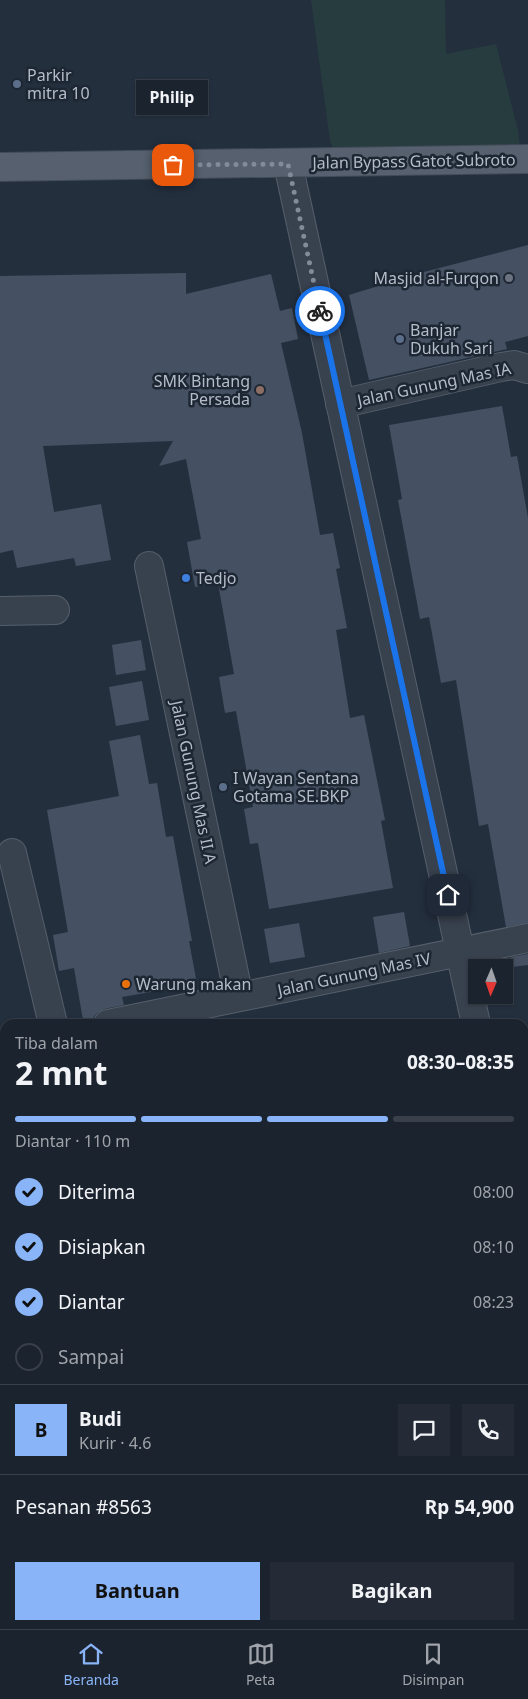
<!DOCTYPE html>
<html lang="id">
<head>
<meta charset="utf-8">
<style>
	:root { --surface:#1b232e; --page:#242b36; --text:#f1f3f6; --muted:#a0a4aa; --line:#39404a; --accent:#8ab4f8 }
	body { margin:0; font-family:"Noto Sans",sans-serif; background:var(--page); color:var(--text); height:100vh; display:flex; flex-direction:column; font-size:19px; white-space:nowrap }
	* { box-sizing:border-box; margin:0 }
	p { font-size:16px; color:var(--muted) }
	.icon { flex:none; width:28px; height:28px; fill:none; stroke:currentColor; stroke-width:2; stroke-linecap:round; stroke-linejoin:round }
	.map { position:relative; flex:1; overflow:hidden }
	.details { position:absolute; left:0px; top:1019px; width:529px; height:611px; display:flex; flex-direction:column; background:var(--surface); border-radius:15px 15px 0 0; box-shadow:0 1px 4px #0004,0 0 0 1px var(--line) }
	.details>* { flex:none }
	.needle { width:32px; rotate:182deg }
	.tools { position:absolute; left:468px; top:959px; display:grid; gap:10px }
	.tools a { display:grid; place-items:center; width:45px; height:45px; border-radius:0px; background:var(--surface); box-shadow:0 1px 4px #0004,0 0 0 1px var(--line); font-size:25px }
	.pin { position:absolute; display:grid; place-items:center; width:42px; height:42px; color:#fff; margin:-21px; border-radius:10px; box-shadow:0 2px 8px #0006 }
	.courier { position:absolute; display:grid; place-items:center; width:50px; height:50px; margin:-25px; border:4px solid #1a73e8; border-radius:50%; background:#fff; color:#222; box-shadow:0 1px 6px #0007 }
	.bubble { position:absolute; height:35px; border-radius:0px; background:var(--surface); box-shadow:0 1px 4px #0004,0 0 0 1px var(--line); font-size:16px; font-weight:700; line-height:35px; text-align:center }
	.summary em { font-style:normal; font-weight:700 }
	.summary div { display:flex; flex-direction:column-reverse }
	.summary { display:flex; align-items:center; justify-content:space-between; height:85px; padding:0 15px }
	h1 { font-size:32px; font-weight:700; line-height:38px }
	.bar { display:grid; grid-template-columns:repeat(4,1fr); gap:8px 5px; align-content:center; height:60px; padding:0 15px }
	.bar i { height:6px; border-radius:4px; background:var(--line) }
	.bar .active { background:var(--accent) }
	.bar p { grid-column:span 4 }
	.line { display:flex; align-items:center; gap:12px; padding:0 15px; border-top:1px solid var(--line) }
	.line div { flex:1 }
	.round { display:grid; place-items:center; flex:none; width:52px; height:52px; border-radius:0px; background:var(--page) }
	ol { padding:0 15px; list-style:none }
	li { display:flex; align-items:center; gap:15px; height:55px }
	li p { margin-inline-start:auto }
	li .icon { padding:5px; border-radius:50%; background:var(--accent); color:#111; stroke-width:4 }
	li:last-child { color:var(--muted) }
	li i { width:28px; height:28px; border:2px solid var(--line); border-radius:50% }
	.cta { display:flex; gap:10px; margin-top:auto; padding:10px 15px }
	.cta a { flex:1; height:58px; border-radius:0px; background:var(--accent); color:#111; font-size:20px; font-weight:700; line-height:58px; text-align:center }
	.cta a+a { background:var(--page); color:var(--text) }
	.tabs { display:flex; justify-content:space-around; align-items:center; height:70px; border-top:1px solid var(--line); background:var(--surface); font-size:14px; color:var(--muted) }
	.tabs a { display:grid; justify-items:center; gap:2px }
	.tabs .active { color:var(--accent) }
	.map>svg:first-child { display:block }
	.green { fill:#263c3f }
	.building { fill:#455162 }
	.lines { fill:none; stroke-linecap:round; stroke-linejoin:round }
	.street-casing { stroke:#565f6c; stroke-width:30 }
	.primary-casing { stroke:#414a57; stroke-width:30 }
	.street { stroke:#38414e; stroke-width:28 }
	.primary { stroke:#56606e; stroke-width:28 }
	.done { stroke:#828b98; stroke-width:5; stroke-dasharray:0 9 }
	.route { stroke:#1a73e8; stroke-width:6 }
	.service-dot { fill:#5c6f8a; stroke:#1d2633; stroke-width:2 }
	.worship-dot { fill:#6b7280; stroke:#1d2633; stroke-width:2 }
	.education-dot { fill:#8d6e63; stroke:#1d2633; stroke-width:2 }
	.shop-dot { fill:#3f7fe0; stroke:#1d2633; stroke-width:2 }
	.food-dot { fill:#e8710a; stroke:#1d2633; stroke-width:2 }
	.labels { text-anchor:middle; stroke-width:5; stroke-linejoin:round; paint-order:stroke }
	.poi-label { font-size:16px; fill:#b4bcc9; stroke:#1d2633; text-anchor:start }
	.street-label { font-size:16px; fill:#b4bcc9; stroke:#1d2633 }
</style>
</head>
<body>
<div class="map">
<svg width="528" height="1629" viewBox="0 0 528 1629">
	<rect width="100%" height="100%" fill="#242f3e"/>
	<path class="green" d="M311 0H445L446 54 496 44 518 130 521 154 337 156 330 141Z"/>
	<path class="building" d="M528 245V336L505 342 507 349 369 380 349 295 424 272Z
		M186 273V294L271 274 280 311 292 308 298 339 281 343 302 433 320 535 333 533 340 568 336 569 347 628 336 630 350 718 364 715 385 820 381 821 393 888 269 909 258 843 250 844 244 809 253 807 236 711 225 713 219 677 234 674 218 583 195 587 187 542 201 539 186 459 159 466 173 441 43 446 54 512 101 504 111 560 76 566 74 558 17 568 13 550 0 553V276Z
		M502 406 511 457 517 456 528 518V923L506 927 488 824 479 826 456 680 441 683 429 617 420 619 398 500 402 499 389 425Z
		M141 640 146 670 116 675 112 645Z
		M142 681 149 720 116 726 109 687Z
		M140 735 149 784 157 783 166 837 173 836 192 941H189L197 984 122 997 124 1005 104 1009 97 1013 93 1018 83 1020 74 968 59 971 53 935 68 932 47 810 119 796 109 741Z
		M404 912 410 946 379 953 373 917Z
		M299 923 305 957 270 963 264 929Z
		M528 954V965L512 967 511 957Z"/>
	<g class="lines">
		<defs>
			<path id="street" d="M288 164 476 1024
				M340 404 501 367 514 365 528 369
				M149 566 239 997
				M0 611 55 610
				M12 853 53 1024
				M108 1024 528 938
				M0 1046 5 1045
				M524 1148 528 1147
				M524 1241 528 1260
				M0 1261 5 1260
				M524 1363 528 1362
				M0 1474 5 1473
				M175 1625 176 1629
				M382 1625V1629"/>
			<path id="primary" d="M0 167 528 159"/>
		</defs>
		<use href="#street" class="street-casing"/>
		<use href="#primary" class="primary-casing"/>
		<use href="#street" class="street"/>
		<use href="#primary" class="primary"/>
	</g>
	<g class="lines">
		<path class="done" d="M173 165 288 164 320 311"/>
		<path class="route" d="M320 311 448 895"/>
	</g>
	<g class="service-dot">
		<circle cx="17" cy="84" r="5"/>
		<circle cx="400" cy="339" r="5"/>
		<circle cx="223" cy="787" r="5"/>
	</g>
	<circle class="worship-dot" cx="509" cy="278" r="5"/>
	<circle class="education-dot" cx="260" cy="390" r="5"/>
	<circle class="shop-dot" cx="186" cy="578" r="5"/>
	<circle class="food-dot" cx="126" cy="984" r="5"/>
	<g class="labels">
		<g class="poi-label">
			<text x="27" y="81">Parkir<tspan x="27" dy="18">mitra 10</tspan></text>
			<text x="499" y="284" text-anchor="end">Masjid al-Furqon</text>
			<text x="410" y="336">Banjar<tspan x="410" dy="18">Dukuh Sari</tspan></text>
			<text x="250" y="387" text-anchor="end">SMK Bintang<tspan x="250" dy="18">Persada</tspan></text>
			<text x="196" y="584">Tedjo</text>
			<text x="233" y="784">I Wayan Sentana<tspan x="233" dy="18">Gotama SE.BKP</tspan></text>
			<text x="136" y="990">Warung makan</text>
		</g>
		<g class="street-label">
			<text transform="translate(414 161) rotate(-1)" y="6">Jalan Bypass Gatot Subroto</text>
			<text transform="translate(434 384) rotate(-12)" y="6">Jalan Gunung Mas IA</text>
			<text transform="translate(194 782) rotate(78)" y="6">Jalan Gunung Mas II A</text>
			<text transform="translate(354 974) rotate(-12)" y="6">Jalan Gunung Mas IV</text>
		</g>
	</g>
</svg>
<div class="tools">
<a><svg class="needle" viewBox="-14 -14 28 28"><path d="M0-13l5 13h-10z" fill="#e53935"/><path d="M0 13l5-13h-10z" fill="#a0a4aa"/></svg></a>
</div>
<div class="pin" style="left:173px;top:165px;background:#ea580c"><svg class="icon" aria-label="bag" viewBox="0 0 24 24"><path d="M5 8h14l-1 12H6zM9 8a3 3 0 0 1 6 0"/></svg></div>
<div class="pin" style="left:448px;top:895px;background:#1f2937"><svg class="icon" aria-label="home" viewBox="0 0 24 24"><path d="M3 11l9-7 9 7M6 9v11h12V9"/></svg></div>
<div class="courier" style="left:320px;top:311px"><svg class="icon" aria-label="bike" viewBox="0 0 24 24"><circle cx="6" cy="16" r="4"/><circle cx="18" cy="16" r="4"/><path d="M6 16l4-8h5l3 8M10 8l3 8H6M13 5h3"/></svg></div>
<div class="bubble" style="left:136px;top:80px;width:72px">Philip</div>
<section class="details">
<div class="summary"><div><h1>2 mnt</h1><p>Tiba dalam</p></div><em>08:30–08:35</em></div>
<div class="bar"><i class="active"></i><i class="active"></i><i class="active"></i><i></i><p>Diantar · 110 m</p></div>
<ol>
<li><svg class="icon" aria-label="check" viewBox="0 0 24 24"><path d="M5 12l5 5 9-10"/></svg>Diterima<p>08:00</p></li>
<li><svg class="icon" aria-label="check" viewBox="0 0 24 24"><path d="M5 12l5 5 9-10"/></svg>Disiapkan<p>08:10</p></li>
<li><svg class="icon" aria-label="check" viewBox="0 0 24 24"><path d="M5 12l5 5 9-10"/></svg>Diantar<p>08:23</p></li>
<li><i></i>Sampai</li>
</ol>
<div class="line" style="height:90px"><b class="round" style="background:var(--accent);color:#111">B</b><div><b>Budi</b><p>Kurir · 4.6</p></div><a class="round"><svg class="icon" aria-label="chat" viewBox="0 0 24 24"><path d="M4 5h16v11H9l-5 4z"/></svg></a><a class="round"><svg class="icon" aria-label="phone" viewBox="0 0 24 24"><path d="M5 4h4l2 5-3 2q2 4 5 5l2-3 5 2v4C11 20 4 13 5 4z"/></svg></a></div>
<div class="line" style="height:65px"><div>Pesanan #8563</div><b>Rp 54,900</b></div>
<div class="cta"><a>Bantuan</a><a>Bagikan</a></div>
</section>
</div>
<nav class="tabs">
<a class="active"><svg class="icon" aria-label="home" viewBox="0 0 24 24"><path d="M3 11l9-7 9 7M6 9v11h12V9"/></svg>Beranda</a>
<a><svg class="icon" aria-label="map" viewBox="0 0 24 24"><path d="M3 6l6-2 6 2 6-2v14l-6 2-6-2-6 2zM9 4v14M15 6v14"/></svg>Peta</a>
<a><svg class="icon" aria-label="saved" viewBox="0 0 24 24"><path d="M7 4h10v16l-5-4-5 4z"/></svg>Disimpan</a>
</nav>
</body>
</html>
